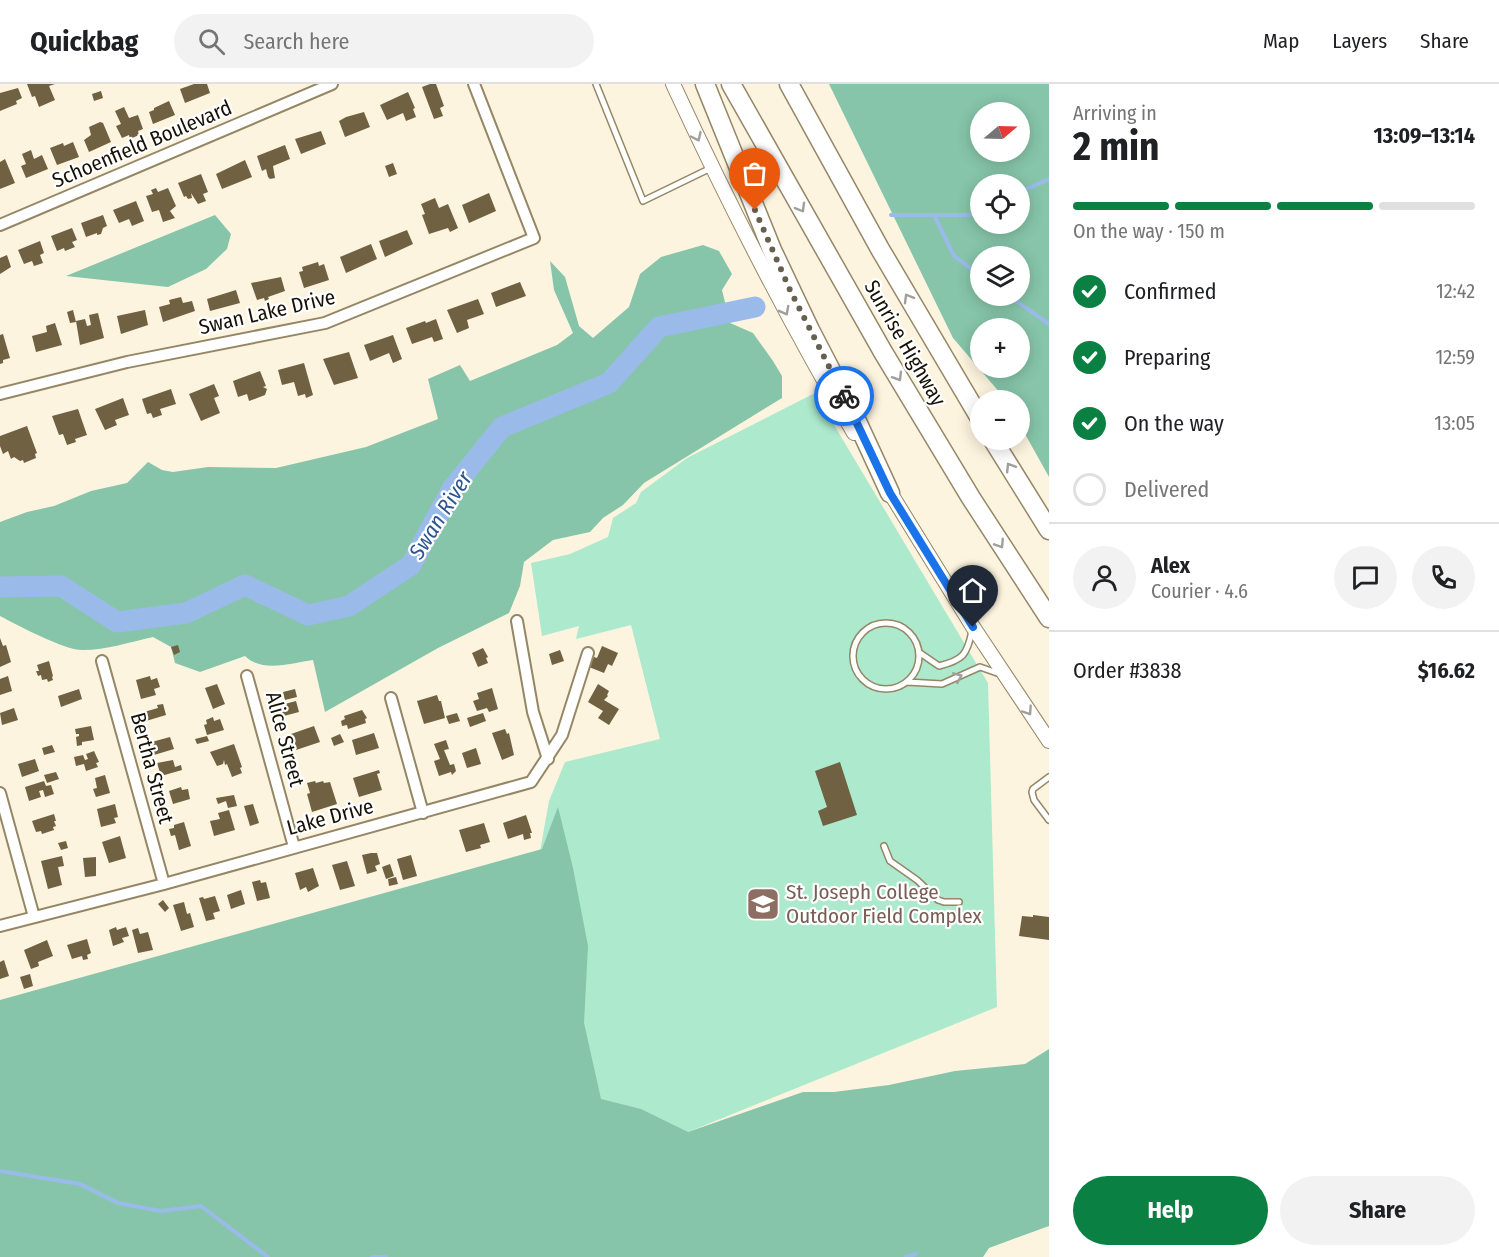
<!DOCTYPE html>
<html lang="en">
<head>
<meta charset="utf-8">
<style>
	:root { --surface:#fff; --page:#f2f2f2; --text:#202124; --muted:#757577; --line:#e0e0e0; --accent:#0b8043 }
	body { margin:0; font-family:"Fira Sans Condensed",sans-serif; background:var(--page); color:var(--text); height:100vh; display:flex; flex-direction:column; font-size:22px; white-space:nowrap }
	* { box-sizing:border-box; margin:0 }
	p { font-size:20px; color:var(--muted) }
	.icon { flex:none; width:33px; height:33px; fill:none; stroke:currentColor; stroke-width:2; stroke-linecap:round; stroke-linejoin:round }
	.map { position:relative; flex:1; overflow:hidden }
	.drawer { display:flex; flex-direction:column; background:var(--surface); width:450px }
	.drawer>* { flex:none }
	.needle { width:39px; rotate:71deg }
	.buttons { position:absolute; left:970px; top:18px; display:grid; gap:12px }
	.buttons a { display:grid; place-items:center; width:60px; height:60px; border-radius:50%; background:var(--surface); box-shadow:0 3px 15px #0003; font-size:30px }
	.pin { position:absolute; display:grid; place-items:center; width:51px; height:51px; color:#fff; margin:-62px -26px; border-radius:50% 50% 50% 0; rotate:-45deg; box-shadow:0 0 6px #0007 }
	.pin .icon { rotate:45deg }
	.courier { position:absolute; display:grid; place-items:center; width:60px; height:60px; margin:-30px; border:4px solid #1a73e8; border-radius:50%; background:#fff; color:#222; box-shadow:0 2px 8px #0007 }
	.overview em { font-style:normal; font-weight:700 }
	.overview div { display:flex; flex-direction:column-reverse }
	.overview { display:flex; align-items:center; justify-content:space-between; height:102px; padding:0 24px }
	h1 { font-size:39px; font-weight:700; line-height:45px }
	.bar { display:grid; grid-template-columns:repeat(4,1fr); gap:9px 6px; align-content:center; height:72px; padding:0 24px }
	.bar i { height:8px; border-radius:4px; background:var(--line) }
	.bar .current { background:var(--accent) }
	.bar p { grid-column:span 4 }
	.line { display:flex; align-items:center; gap:15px; padding:0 24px; border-top:2px solid var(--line) }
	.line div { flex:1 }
	.round { display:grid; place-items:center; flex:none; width:63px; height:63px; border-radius:32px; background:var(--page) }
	ol { padding:0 24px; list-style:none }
	li { display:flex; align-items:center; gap:18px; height:66px }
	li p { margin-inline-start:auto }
	li .icon { padding:6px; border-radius:50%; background:var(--accent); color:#fff; stroke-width:4 }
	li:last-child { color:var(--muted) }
	li i { width:33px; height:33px; border:3px solid var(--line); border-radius:50% }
	.primary-button { display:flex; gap:12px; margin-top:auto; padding:12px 24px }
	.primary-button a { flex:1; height:69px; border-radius:36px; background:var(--accent); color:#fff; font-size:24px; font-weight:700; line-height:69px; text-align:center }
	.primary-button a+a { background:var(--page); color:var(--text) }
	header { display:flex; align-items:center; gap:36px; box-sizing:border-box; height:84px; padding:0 30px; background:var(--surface); border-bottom:2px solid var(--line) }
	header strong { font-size:28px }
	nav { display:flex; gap:33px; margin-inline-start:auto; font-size:21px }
	.search { width:420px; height:54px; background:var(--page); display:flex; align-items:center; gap:15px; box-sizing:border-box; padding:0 21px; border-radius:33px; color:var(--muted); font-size:22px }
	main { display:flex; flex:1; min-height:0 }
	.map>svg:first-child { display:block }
	.green { fill:#ace9cd }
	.forest { fill:#86c5a9; fill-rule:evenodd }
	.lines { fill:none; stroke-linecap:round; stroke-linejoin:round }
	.stream { stroke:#9abbea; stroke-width:4 }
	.river { stroke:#9abbea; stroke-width:21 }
	.building { fill:#6f6141 }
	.service-casing { stroke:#958766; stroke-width:8 }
	.minor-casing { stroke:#958766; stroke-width:14 }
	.secondary-casing { stroke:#958766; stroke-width:16 }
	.motorway-casing { stroke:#958766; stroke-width:21 }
	.service { stroke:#fff; stroke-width:5 }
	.minor { stroke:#fff; stroke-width:10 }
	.secondary { stroke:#fff; stroke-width:14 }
	.motorway { stroke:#fff; stroke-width:18 }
	.oneway { stroke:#a29f9b }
	.done { stroke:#676051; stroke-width:6; stroke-dasharray:0 10.8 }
	.route { stroke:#1a73e8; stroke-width:8 }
	.labels { text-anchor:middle; stroke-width:4.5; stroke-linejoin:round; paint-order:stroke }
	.street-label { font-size:21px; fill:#161005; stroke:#fff }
	.education-label { font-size:21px; fill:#785e54; stroke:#fff; text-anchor:start }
	.water-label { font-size:22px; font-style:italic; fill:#2c5690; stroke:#fff }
</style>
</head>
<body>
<header>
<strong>Quickbag</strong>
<div class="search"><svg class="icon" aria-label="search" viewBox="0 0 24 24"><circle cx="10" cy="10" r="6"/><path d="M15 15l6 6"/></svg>Search here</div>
<nav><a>Map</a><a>Layers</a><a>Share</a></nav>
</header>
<main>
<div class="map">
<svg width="1049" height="1173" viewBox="0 0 1049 1173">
	<rect width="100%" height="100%" fill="#fdf4df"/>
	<path class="green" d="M815 309 988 599 997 923 475 1134 549 717 565 678 660 655 631 541 576 555 579 542 542 552 531 479 570 470 608 453 613 434 636 419 641 408 687 374Z"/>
	<path class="forest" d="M829 0H1049V393L1020 341V316H1006L953 254ZM981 28H1020V68H981ZM981 100H1020V140H981ZM1020 172V212H981V172ZM981 244H1020V284H981Z
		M215 131 231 150 227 165 206 185 168 203 66 192Z
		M703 161 719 167 732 190 722 206 730 239 753 249 773 277 782 292V314L644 399 623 421 603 434 590 448 553 456 524 478 520 502 509 529 438 564 325 628 313 576C292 579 262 589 245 572L200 588 175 579 171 563 153 553C130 558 106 566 83 566 66 567 17 541 0 532V438L27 428 54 422 91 407 127 399 148 378 162 386 173 388 208 383 276 384 366 363 438 335 428 295 460 281 470 297 557 261 573 249 554 206 550 177 565 193 579 242 593 254 629 223 640 190 661 173Z
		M558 723 573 784 588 862 584 939 601 1015 641 1025 688 1048 803 1008H834L889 1001 955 987 1025 980 1049 965V1142L989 1164 983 1173H0V916L542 765Z"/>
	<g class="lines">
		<path class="stream" d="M1020 108 1049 95
			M891 131H969L981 126
			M934 131 954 172 981 192
			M1009 212 1049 240
			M0 1087 80 1100 118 1119 161 1127 201 1122 268 1173
			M372 1173H386
			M906 1173 916 1170"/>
		<path class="river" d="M0 503 61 502 117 538 186 529 245 501 308 531 349 522 411 481 452 405 502 343 609 299 659 243 755 223"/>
	</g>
	<path class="building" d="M27 0H55L49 2 55 16 39 23 35 12 32 13Z
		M194 0H207L210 9 185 19 180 5Z
		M430 0H436L444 22 440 24 443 32 434 35 422 3Z
		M18 4 22 14 16 17 17 20 0 27V9Z
		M101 7 103 14 94 17 92 10Z
		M408 8 415 24 413 25 416 33 406 37 403 29 387 36 380 21Z
		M169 17 175 31 153 40 149 28 154 26V24Z
		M124 23 129 34 138 31 143 45 138 47 139 51 130 55 129 51 122 54 116 42 121 40 115 27Z
		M364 28 370 43 345 53 339 37 346 33Z
		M100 38 103 39 111 58 89 68 84 56 91 51 89 43Z
		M321 47 326 60 301 70 295 55Z
		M73 58 79 73 57 81 50 64 63 59 64 62Z
		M285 61 290 75 273 82 275 94 270 95 268 93 266 85 262 87 257 72Z
		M31 66 34 75 42 71 48 85 26 94 21 82 26 80 22 70Z
		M5 75 15 99 0 105V78Z
		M245 76 252 93 222 105 216 90Z
		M393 79 397 90 389 93 385 82Z
		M201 90 208 108 203 110 206 117 198 120 191 109 192 114 188 115 186 112 184 113 178 99Z
		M156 104 158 108 168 104 176 122 170 127 175 134 163 138 159 126 152 128 146 112 153 110 151 106Z
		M489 109 496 127 469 139 462 121Z
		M435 114 439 124 448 120 458 144 450 148 448 144 429 150 422 131 425 130 421 120Z
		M136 117 144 137 132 142 129 135 119 139 113 126Z
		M103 131 107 142 103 144 101 150 97 151V149L86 153 81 139Z
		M72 144 77 156 72 158 75 163 65 167 64 164 57 167 51 152Z
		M407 146 413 160 385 173 379 157Z
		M40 157 44 169 40 171 43 179 34 182 32 177 24 180 18 166Z
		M371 160 377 175 346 189 340 173Z
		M7 171 11 183 0 190V174Z
		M318 178 319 182 324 180 329 196 304 204 299 188 303 187 302 183Z
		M281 193 285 207 268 213 269 215 265 217 264 214 257 216 251 199Z
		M520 198 526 212 496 223 491 209Z
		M236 206 240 219 210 227 207 215Z
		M181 213 183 219 192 217 195 227 163 238 159 223 170 220 169 216Z
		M478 215 484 230 467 236 469 244 457 249 447 226Z
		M73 226 76 238 70 239 67 228Z
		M145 226 148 241 121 250 117 232Z
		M98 229 104 254 80 261 76 237 85 235 87 242 91 241 89 231Z
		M436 235 443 255 434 258 432 253 412 260 406 244 425 237 426 239Z
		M55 239 62 261 36 268 32 252 47 248 46 242Z
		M3 250 10 274 3 276V279L0 280V251Z
		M393 251 402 275 393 279 389 269 370 277 364 261Z
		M349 268 358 294 334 301 323 275Z
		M304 279 313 311 306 314 305 310 298 312 294 298 282 301 278 286Z
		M260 287 266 302 263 303 267 305 265 311 249 317 247 310 238 313 233 297Z
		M214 300 219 312 214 314 220 329 201 337 189 310Z
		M171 305 176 320 160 325 162 331 153 334 151 329 147 330 142 315Z
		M123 314 129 331 115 336 117 341 105 346 95 325Z
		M78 325 87 351 75 355 76 358 67 361 63 350 59 351 52 332Z
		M27 342 37 369 35 370 36 374 24 379 23 376 20 377 14 373 11 375 8 367 3 370 0 362V352Z
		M0 554 3 562 6 561 11 578 0 583Z
		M178 561 180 568 174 571 171 563Z
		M602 562 618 569 612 582 608 580 604 589 589 583 594 573 597 574Z
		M483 564 488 573 486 574 488 579 478 583 472 569Z
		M560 566 564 577 552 581 549 570Z
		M49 577 53 592 52 593 53 596 48 598 47 595 42 596 41 591 38 592 36 587H39L37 581Z
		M8 592 12 607 0 611V595Z
		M150 592 151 596 157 594 160 603 154 605 156 611 141 615 136 596Z
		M217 600 225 620 213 625 205 604Z
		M598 600 609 607 607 611 608 612 604 616 619 625 609 641 598 634 603 627 588 618Z
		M492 604 498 625 489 628 487 624 477 627 473 617 479 615 477 609Z
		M79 605 82 615 61 623 58 612Z
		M295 605 297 613 285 616 283 608Z
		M437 611 439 617H441L445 634 424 640 417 617Z
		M296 617 299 628 280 633 277 622Z
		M163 620 166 631 146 637 144 628 158 624 157 621Z
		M14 624 18 636 2 641 0 629Z
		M362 626 367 634 365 635 366 639 348 645 347 641 342 642 341 637 345 635 344 632Z
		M457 629 460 637 449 640 446 632Z
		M483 629 486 637 470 643 467 634Z
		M213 633 214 637 220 635 224 646 207 651 204 641 207 640 206 636Z
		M91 642 94 656 82 658V661L77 662 76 653 79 652V650H76L75 645Z
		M314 642 320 658 296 666 291 650Z
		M505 645 507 650 509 649 514 671 502 676 492 649Z
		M374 649 379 664 356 671 352 656Z
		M340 650 344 658 334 662 331 654Z
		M207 652 209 657 197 660 195 655Z
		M170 653 174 665 154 671 152 663H149L148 659Z
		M446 656 449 665 444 666 450 681 454 680 456 687 452 691 451 688 439 692 434 677 440 675 434 660Z
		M234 660 242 683 240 684 242 689 232 693 227 680 225 681 224 676 223 680 217 682 210 668Z
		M52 661 55 668 44 671 42 664Z
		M476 664 481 680 467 684 462 669Z
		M94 667 99 678 96 679 98 683 86 687 84 680 76 682 74 673 83 671 85 676 88 675 86 670Z
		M35 675 39 687 22 693 18 680Z
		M173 676 175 683 181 681 182 686 161 692 157 679Z
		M840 678 857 731 823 742 818 727 827 723 815 687Z
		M379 686 380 689 377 690 382 706 359 713 353 694Z
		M56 688 59 695 47 699 44 691Z
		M105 691 110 709 96 713 93 705 97 704 95 694Z
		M44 697 46 702 51 701 54 710 45 713 43 706 39 707 41 713 29 717 25 703Z
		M315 697 316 699 323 697 324 699 330 698 337 720 312 728 307 710 310 709 307 699Z
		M181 703 182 706 188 705 190 715 173 720 169 707Z
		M234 711 237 722 228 724 226 717 218 720 216 714Z
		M115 720 118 733 114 734 116 739 101 743 97 725Z
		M253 720 259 739 250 742 244 722Z
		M229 726 235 746 214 752 210 737 220 735 218 729Z
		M54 730 56 737H54L56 742 53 743 54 746 42 750 41 747 36 748 32 737Z
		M526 731 532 749H530L531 754 524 756 523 750 508 755 503 739Z
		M184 738 191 762 179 766 175 751 171 752 169 745 174 744V741Z
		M484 739 490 758 480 761 481 764 466 768 459 746Z
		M120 752 126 774 109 779 102 758Z
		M66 757 68 764 61 766 58 759Z
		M371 769H377L380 780 375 782 377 787 367 790 362 771Z
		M411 771 417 792 403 796 397 775Z
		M62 772 64 782 58 783 62 801 48 805 41 777Z
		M96 773V792L85 793 83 774Z
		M347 777 355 802 340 806 332 781Z
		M390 780 394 792 386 795 382 783Z
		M313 784 319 802 308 808 306 803 300 806 295 789Z
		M396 793 398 800 389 802 388 795Z
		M260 796 261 799 266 798 270 814 257 817 252 798Z
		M241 806 245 820 231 825 227 811Z
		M215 812 220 827 213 829 215 835 206 837 199 814 203 813 204 815Z
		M163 816 169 824 165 828 158 820Z
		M184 818 187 830 190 829 194 843 181 847 173 821Z
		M1033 831 1049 833V856L1019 852 1022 832 1033 833Z
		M116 843 117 846 126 843 129 852 122 854 124 858 113 862 109 846Z
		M138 844 140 850 148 848 153 866 138 869 132 846Z
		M87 855 91 869 87 871 88 875 83 876 82 872 72 875 67 861Z
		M47 856 53 872 38 878 39 882 31 885 24 866Z
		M4 876 9 892 0 895V878Z
		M30 890 33 902 24 905 20 893Z"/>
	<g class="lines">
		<defs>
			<path id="service" d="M596 0 643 117 711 84
				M853 572a33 33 0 1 1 66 0a33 33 0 1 1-66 0Z
				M920 569 939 582C963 576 967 571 972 547
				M907 598 942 600 980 583 1000 590
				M1049 693 1033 705 1032 708 1034 716 1049 736
				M884 762 890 777 917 796 938 816 944 818H959"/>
			<path id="minor" d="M0 141 332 0
				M0 310 127 278 325 239 534 154 474 0
				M517 537 533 628 548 675
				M102 577 164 800
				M247 592 294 763
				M391 614 423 729
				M0 709 34 833
				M0 842 164 800 531 698 562 651 588 569"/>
			<path id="secondary" d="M673 0C728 119 788 236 854 349
				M886 402 973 543 1049 657"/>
			<path id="motorway" d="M705 0 772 166 810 246 854 331 890 409
				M731 0 883 268 971 414 1049 534
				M789 0 880 165 981 336
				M993 356 1049 446"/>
		</defs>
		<use href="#service" class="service-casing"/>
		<use href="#minor" class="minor-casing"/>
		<use href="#secondary" class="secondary-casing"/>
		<use href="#motorway" class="motorway-casing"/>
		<use href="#service" class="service"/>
		<use href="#minor" class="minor"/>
		<use href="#secondary" class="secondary"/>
		<use href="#motorway" class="motorway"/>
	</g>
	<defs><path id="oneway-chevron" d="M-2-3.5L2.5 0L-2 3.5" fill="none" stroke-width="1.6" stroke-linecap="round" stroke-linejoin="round" transform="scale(1.5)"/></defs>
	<g class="oneway">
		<use href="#oneway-chevron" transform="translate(697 53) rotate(65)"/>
		<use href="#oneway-chevron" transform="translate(801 124) rotate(60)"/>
		<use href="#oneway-chevron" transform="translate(908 214) rotate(-120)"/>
		<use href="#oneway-chevron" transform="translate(785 227) rotate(62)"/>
		<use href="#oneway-chevron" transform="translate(898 293) rotate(59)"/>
		<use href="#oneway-chevron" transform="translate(1010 383) rotate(-122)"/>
		<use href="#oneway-chevron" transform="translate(1000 460) rotate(57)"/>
		<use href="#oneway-chevron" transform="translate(958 593) rotate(-23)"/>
		<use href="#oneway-chevron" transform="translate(1028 627) rotate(56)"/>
	</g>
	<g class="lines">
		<path class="done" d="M755 126 790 206 844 312"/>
		<path class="route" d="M844 312 890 409 973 543"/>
	</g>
	<defs>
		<symbol id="university-square" viewBox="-11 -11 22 22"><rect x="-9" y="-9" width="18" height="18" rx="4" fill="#8d6e63" stroke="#fff"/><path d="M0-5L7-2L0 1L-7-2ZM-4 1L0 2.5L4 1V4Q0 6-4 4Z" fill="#fff"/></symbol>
	</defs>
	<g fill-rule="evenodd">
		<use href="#university-square" x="744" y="801" width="38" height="38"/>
	</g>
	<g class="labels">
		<g class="street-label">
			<text transform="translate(142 60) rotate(-23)" y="7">Schoenfield Boulevard</text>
			<text transform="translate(267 228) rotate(-13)" y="7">Swan Lake Drive</text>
			<text transform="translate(905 259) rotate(60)" y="7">Sunrise Highway</text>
			<text transform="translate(285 655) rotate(75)" y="7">Alice Street</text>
			<text transform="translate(152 684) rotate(75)" y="7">Bertha Street</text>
			<text transform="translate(330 733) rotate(-15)" y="7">Lake Drive</text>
		</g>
		<g class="education-label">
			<text x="786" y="815">St. Joseph College<tspan x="786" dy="24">Outdoor Field Complex</tspan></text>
		</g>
		<g class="water-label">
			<text transform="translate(440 431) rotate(-58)" y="8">Swan River</text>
		</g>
	</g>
</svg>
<div class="buttons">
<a><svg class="needle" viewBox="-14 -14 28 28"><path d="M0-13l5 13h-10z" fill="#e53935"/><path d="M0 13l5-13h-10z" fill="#757577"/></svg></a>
<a><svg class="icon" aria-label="locate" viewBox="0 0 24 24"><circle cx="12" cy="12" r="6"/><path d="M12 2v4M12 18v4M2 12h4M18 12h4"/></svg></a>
<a><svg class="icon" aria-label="layers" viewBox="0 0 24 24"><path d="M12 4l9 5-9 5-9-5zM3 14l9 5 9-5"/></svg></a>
<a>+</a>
<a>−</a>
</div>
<div class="pin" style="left:755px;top:126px;background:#ea580c"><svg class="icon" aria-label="bag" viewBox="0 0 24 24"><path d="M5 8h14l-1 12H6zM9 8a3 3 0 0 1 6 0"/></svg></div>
<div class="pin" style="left:973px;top:543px;background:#1f2937"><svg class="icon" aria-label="home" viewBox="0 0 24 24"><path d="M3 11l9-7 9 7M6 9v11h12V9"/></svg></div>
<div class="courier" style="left:844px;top:312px"><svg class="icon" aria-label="bike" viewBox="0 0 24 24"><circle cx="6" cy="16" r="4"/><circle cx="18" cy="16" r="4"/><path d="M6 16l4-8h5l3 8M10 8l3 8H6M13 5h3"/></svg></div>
</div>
<section class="drawer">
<div class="overview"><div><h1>2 min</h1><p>Arriving in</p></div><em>13:09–13:14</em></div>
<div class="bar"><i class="current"></i><i class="current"></i><i class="current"></i><i></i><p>On the way · 150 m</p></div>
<ol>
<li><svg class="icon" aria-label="check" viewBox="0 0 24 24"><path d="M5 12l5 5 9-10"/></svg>Confirmed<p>12:42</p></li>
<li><svg class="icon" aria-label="check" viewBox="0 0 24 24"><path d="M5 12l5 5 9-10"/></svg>Preparing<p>12:59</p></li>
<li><svg class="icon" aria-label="check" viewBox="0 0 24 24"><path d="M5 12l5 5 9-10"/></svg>On the way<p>13:05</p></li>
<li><i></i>Delivered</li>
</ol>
<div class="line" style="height:108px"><a class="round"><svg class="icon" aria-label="person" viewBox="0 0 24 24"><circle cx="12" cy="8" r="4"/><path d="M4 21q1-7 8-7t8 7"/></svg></a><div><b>Alex</b><p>Courier · 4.6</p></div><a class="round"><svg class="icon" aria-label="chat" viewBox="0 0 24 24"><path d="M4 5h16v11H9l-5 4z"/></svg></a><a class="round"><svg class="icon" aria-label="phone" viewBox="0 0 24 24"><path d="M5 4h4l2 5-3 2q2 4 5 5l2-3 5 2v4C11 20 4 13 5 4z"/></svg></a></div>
<div class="line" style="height:78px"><div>Order #3838</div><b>$16.62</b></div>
<div class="primary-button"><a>Help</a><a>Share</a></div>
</section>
</main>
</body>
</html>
